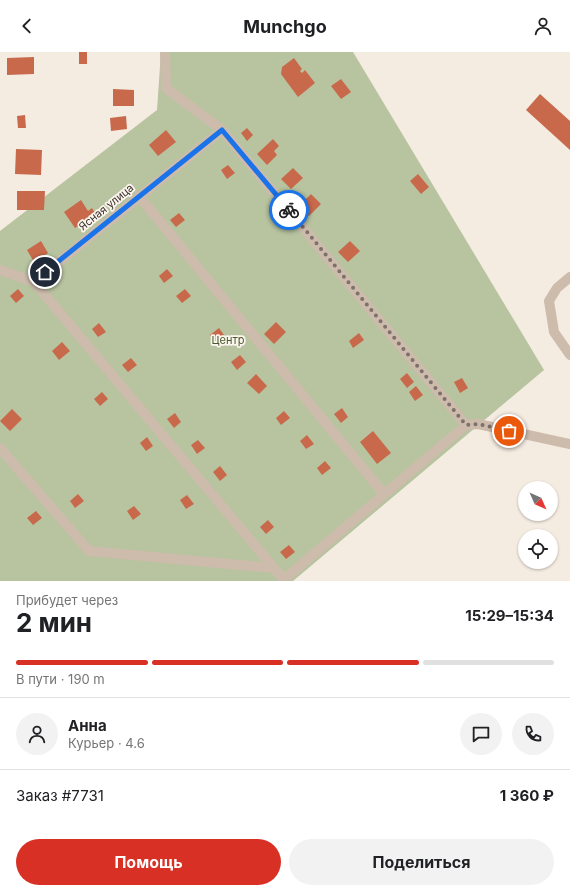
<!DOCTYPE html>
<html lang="ru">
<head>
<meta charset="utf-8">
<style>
	:root { --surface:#fff; --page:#f2f2f2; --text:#202124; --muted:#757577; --line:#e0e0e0; --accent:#d93025 }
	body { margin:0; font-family:Inter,sans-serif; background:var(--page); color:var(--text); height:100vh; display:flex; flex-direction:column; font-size:15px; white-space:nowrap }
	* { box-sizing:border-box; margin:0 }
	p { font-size:13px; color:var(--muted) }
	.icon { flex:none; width:22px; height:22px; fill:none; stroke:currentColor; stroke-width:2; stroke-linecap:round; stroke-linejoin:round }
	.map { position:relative; height:529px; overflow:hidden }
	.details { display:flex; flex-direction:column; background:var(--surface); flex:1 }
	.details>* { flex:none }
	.needle { width:26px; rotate:135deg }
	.controls { position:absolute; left:518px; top:429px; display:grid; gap:8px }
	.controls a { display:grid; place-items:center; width:40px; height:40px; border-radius:50%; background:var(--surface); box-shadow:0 1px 3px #0004; font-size:20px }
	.pin { position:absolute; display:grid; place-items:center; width:34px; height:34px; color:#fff; margin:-17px; border:2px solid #fff; border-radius:50%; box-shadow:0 1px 4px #0007 }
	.courier { position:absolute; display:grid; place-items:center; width:40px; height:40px; margin:-20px; border:3px solid #1a73e8; border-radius:50%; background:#fff; color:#222; box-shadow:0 1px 5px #0007 }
	.head em { font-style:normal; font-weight:700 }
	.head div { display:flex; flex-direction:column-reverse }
	.head { display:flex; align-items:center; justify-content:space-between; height:68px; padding:0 16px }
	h1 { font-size:26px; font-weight:700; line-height:30px }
	.bar { display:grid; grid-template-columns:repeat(4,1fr); gap:6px 4px; align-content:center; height:48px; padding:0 16px }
	.bar i { height:5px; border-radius:3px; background:var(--line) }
	.bar .active { background:var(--accent) }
	.bar p { grid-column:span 4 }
	.line { display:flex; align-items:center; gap:10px; padding:0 16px; border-top:1px solid var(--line) }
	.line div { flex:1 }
	.round { display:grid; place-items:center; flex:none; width:42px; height:42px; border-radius:21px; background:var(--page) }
	.primary-button { display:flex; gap:8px; margin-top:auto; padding:8px 16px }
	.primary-button a { flex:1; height:46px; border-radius:24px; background:var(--accent); color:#fff; font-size:16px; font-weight:700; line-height:46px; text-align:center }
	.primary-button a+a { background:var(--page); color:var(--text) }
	header { display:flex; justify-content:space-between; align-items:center; height:52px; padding:0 16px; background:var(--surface); font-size:18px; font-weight:700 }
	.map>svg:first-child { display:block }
	.green { fill:#b8c4a0 }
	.building { fill:#c8694b }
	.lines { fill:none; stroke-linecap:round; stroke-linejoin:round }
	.minor { stroke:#cdbbac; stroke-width:10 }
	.done { stroke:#7c716b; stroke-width:4; stroke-dasharray:0 7.2 }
	.route { stroke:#1a73e8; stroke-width:5 }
	.labels { text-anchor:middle; stroke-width:3.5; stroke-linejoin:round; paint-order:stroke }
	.street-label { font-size:11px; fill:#3b302b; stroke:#fbf5ee }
	.park-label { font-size:11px; fill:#4a5a2e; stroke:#fbf5ee }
</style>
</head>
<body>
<header><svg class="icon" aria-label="back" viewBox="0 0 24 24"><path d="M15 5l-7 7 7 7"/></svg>Munchgo<svg class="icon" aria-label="person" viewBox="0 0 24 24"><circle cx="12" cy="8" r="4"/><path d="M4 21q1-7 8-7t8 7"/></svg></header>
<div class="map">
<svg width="570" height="529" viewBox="0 0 570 529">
	<rect width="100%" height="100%" fill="#f4ebe1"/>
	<path class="green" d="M161 0H353L544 318 293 529H0V179L157 58Z"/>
	<path class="building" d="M79 0H87V12H79Z
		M34 5V22L7 23V6Z
		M294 6 302 17 300 19 302 21 305 18 315 31 298 45 281 22 282 15Z
		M341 27 351 40 341 47 331 34Z
		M113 37 134 38V54H113Z
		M540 42 570 69V98L526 58Z
		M25 63 26 76H18L17 64Z
		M126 64 127 77 111 79 110 66Z
		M247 76 253 83 247 89 241 81Z
		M166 78 176 90 158 104 149 93Z
		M273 87 279 94 274 99 277 103 267 113 257 102Z
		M16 97 42 98 41 123 15 122Z
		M228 113 235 121 227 127 221 118Z
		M293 116 303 126 291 137 281 127Z
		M418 122 429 135 421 142 410 129Z
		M17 139H45L44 158H17Z
		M311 142 321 152 309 164 299 154Z
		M81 148 88 159 92 156 96 163 75 176 64 160Z
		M179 161 185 168 176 175 170 168Z
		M41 189 48 201 34 210 27 198Z
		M350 189 360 199 348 210 338 200Z
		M167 217 173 224 164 231 159 224Z
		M18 237 24 244 16 251 10 244Z
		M185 237 191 244 182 251 176 244Z
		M276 270 286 280 274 292 264 282Z
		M99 271 106 280 98 285 92 277Z
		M219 276 224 283 216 290 210 283Z
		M359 281 364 288 353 296 349 289Z
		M62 290 70 299 59 308 52 299Z
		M240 303 246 310 237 318 231 310Z
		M131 306 137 313 128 320 122 313Z
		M407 321 414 330 407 336 400 327Z
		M256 322 267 334 259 342 247 331Z
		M462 326 468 336 460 341 454 330Z
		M416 334 423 343 415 349 409 340Z
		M102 340 108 347 100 354 94 347Z
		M342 356 348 365 341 371 334 362Z
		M12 357 22 367 10 379 0 369Z
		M284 359 290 366 281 373 276 366Z
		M175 361 181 370 174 376 167 367Z
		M373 379 391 401 377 412 360 390Z
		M307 383 314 392 306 397 300 389Z
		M147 385 153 394 146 399 140 391Z
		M198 388 205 396 197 402 191 393Z
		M325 409 331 416 322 423 317 416Z
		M220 414 227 423 220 429 213 420Z
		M78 442 84 449 75 456 70 449Z
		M187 443 194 452 186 457 180 448Z
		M134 454 141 462 133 468 127 459Z
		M36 459 42 466 33 473 27 466Z
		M268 468 274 475 266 482 260 475Z
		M289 493 295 500 286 507 280 500Z"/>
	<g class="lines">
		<path class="minor" d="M165 0 166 36 222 78 466 373
			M139 144 384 442
			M0 218 34 230 222 78
			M570 225 557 236 549 249 554 280 570 303
			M34 230 284 528
			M0 396 89 499 273 516
			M282 529 466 373 478 372 570 392"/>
	</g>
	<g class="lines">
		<path class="done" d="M289 158 466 373 478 372 509 379"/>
		<path class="route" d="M45 220 222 78 289 158"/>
	</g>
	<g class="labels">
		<g class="street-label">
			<text transform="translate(106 155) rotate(-39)" y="4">Ясная улица</text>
		</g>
		<g class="park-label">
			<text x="228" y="292">Центр</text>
		</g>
	</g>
</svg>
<div class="controls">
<a><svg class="needle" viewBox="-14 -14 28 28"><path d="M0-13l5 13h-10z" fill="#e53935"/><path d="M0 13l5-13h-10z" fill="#757577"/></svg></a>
<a><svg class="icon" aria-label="locate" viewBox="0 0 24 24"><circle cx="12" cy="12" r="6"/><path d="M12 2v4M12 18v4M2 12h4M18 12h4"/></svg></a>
</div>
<div class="pin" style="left:509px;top:379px;background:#ea580c"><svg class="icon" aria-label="bag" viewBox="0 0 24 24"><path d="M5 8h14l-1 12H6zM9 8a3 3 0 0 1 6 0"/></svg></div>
<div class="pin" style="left:45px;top:220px;background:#1f2937"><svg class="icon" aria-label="home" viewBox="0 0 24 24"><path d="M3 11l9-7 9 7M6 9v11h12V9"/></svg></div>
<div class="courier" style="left:289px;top:158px"><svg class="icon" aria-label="bike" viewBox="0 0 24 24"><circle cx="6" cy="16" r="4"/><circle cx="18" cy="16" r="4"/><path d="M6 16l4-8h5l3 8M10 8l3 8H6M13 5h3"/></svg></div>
</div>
<section class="details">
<div class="head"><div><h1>2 мин</h1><p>Прибудет через</p></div><em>15:29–15:34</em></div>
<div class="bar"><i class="active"></i><i class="active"></i><i class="active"></i><i></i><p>В пути · 190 m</p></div>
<div class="line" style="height:72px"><a class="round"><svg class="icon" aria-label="person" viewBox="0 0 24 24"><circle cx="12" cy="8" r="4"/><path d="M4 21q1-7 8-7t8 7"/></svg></a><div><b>Анна</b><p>Курьер · 4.6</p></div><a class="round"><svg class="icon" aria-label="chat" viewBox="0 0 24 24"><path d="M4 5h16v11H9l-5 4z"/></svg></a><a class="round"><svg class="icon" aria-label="phone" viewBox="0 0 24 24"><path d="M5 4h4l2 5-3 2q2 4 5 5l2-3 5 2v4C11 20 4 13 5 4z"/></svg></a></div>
<div class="line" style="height:52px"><div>Заказ #7731</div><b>1 360 ₽</b></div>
<div class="primary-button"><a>Помощь</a><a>Поделиться</a></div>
</section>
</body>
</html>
